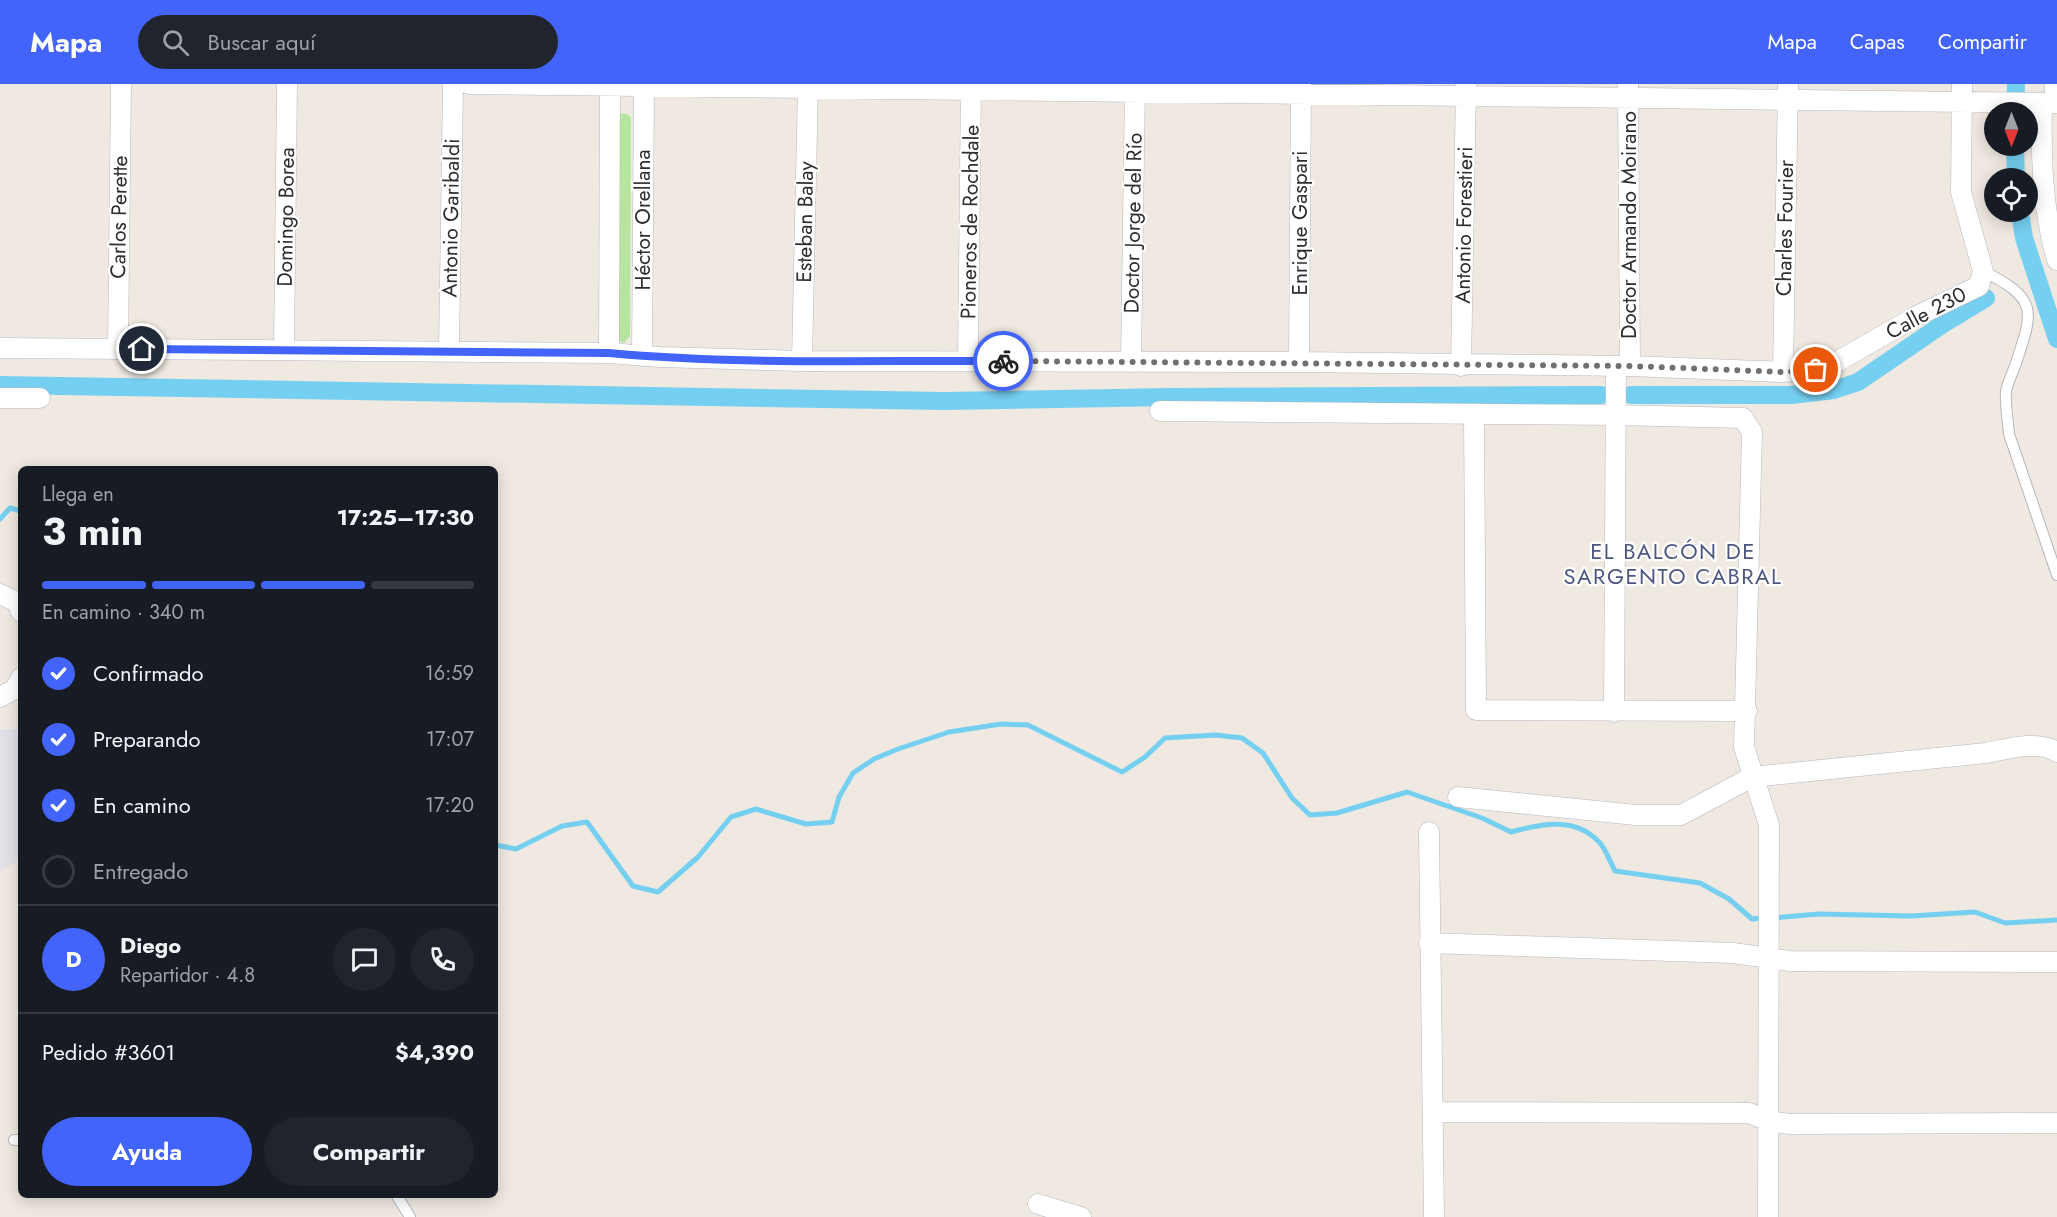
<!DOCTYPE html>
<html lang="es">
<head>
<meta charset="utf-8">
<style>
	:root { --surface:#171b24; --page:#20242c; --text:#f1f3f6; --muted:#9ea1a6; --line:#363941; --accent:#4264fb }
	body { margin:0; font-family:Jost,sans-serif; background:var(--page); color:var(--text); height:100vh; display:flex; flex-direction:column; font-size:22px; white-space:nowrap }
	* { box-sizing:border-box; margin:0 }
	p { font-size:20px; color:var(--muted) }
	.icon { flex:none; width:33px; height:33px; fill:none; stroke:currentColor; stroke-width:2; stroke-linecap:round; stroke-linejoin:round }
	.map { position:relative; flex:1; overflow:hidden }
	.panel { position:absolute; left:18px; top:382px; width:480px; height:732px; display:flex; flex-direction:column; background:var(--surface); border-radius:9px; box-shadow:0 3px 15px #0003 }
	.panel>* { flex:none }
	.needle { width:39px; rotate:180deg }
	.fabs { position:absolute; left:1984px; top:18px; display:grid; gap:12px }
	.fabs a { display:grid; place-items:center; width:54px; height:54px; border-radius:50%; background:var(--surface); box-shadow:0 3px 15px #0003; font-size:30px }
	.pin { position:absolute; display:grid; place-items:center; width:51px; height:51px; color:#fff; margin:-26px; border:3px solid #fff; border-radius:50%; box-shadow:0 2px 6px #0007 }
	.courier { position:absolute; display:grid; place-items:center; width:60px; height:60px; margin:-30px; border:4px solid #4264fb; border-radius:50%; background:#fff; color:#222; box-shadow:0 2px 8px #0007 }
	.summary em { font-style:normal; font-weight:700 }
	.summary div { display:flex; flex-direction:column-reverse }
	.summary { display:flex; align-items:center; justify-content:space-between; height:102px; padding:0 24px }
	h1 { font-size:39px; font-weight:700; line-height:45px }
	.bar { display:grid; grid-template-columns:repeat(4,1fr); gap:9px 6px; align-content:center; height:72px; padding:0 24px }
	.bar i { height:8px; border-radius:4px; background:var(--line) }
	.bar .selected { background:var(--accent) }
	.bar p { grid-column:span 4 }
	.line { display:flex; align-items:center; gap:15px; padding:0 24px; border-top:2px solid var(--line) }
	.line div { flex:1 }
	.round { display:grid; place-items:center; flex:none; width:63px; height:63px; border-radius:32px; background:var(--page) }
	ol { padding:0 24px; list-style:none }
	li { display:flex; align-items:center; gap:18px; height:66px }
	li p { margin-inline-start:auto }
	li .icon { padding:6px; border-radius:50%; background:var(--accent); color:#fff; stroke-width:4 }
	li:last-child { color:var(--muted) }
	li i { width:33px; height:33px; border:3px solid var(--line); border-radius:50% }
	.action { display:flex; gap:12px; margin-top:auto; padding:12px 24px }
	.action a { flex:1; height:69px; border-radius:36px; background:var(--accent); color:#fff; font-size:24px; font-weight:700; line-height:69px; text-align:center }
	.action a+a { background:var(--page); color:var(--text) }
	header { display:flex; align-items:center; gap:36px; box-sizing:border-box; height:84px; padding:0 30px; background:var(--accent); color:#fff }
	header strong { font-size:28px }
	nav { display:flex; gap:33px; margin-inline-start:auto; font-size:21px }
	.search { width:420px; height:54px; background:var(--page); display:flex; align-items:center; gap:15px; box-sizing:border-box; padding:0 21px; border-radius:33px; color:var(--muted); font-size:22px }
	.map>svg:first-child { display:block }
	.industrial { fill:#e3e1e8 }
	.green { fill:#b6e59e }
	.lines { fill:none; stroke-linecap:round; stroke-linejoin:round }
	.stream { stroke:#75cff0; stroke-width:5 }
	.canal { stroke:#75cff0; stroke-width:18 }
	.service-casing { stroke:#b4b7c1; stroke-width:12 }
	.minor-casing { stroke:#b4b7c1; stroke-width:21 }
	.service { stroke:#fff; stroke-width:10 }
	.minor { stroke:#fff; stroke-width:20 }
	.done { stroke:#726f6d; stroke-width:6; stroke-dasharray:0 10.8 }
	.route { stroke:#4264fb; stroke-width:8 }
	.labels { text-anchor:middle; stroke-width:4.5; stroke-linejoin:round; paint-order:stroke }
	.street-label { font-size:21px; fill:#2e2e2e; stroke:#fff }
	.neighbourhood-label { font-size:22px; letter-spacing:1.5px; fill:#4d5680; stroke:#fff }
</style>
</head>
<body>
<header>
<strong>Mapa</strong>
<div class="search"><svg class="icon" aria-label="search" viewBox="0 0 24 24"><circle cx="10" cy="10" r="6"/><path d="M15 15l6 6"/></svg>Buscar aquí</div>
<nav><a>Mapa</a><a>Capas</a><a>Compartir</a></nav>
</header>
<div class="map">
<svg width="2057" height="1133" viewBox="0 0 2057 1133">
	<rect width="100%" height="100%" fill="#efe9e1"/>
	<path class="industrial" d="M21 645V775L0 788V646Z"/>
	<path class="green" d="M622 29 629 31 631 35 630 252 624 259 617 256 619 32Z"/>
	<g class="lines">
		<path class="stream" d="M0 435 10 424 21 427
			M495 761 516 765 562 742 587 738 633 802 658 808 698 773 731 733 756 725 806 740 832 738 839 713 853 689 874 675 898 665 949 648 1001 640 1028 641 1122 688 1145 673 1165 654 1216 651 1242 654 1263 669 1292 714 1310 731 1337 729 1407 708 1482 734 1511 748C1540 740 1575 732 1599 758 1606 765 1610 778 1615 787L1700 799 1729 815 1752 835 1764 834
			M1773 834 1818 830 1911 832 1975 828 2005 839 2057 836"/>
		<path class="canal" d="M2015 28 2016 0
			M2015 62 2016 94
			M2020 128 2024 154 2057 255
			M0 301 944 317 1170 313 1601 311
			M1631 311H1791L1834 306 1858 298 1943 240 1986 214"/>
		<defs>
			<path id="service" d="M1983 187C2040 216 2033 227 2015 282 2012 290 2007 300 2006 308 2005 322 2008 336 2009 350L2057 491
				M14 1056H21
				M397 1112 410 1133"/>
			<path id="minor" d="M469 0 2057 19
				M1628 0 1630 282
				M2055 19V0
				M2042 20C2041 74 2042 124 2057 176
				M0 264 609 269 660 273 802 277 1299 278 1630 282 1783 288 1816 286 1833 280 1917 232 1979 202 1983 187 1961 108 1962 0
				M118 265 121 0
				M284 266 287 0
				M449 267 453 0
				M609 269 610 0
				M642 272 644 0
				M802 277 808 0
				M968 277 971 0
				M1131 278 1135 0
				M1299 278 1301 0
				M1461 282 1466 2
				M1783 288 1788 0
				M0 314H40
				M1160 327 1615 331 1743 334 1752 348 1744 663 1769 741 1768 1133
				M1474 331 1476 626 1747 627
				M0 510 17 518 21 528
				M0 613 15 605 21 594
				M1614 628 1616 282
				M1458 713 1636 731H1681L1752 693 1986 669C2007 665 2038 656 2057 668
				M1429 748 1434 1133
				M1429 859 1733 869 1790 877 2057 878
				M1434 1028 1749 1029 1769 1037 1790 1040 2057 1039
				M1038 1120 1081 1133"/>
		</defs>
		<use href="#service" class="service-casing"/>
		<use href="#minor" class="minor-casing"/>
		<use href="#service" class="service"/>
		<use href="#minor" class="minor"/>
	</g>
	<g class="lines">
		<path class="done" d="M1003 277 1630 282 1783 288 1816 286"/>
		<path class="route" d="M142 265 609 269C740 281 872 276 1003 277"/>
	</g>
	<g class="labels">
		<g class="street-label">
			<text transform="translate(119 133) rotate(-89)" y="7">Carlos Perette</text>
			<text transform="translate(286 133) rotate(-89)" y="7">Domingo Borea</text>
			<text transform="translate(451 134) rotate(-89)" y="7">Antonio Garibaldi</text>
			<text transform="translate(643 136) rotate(-90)" y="7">Héctor Orellana</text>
			<text transform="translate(805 138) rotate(-89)" y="7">Esteban Balay</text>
			<text transform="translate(970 138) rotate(-89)" y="7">Pioneros de Rochdale</text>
			<text transform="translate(1133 139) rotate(-89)" y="7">Doctor Jorge del Río</text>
			<text transform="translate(1300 139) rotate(-90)" y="7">Enrique Gaspari</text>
			<text transform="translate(1464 141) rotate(-89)" y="7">Antonio Forestieri</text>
			<text transform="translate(1629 141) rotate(-90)" y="7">Doctor Armando Moirano</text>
			<text transform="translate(1785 144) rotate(-89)" y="7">Charles Fourier</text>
			<text transform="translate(1926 229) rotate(-28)" y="7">Calle 230</text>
		</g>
		<g class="neighbourhood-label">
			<text x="1673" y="475">EL BALCÓN DE<tspan x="1673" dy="25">SARGENTO CABRAL</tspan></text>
		</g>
	</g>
</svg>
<div class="fabs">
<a><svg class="needle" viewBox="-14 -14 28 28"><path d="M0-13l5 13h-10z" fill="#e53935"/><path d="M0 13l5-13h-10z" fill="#9ea1a6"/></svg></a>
<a><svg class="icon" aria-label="locate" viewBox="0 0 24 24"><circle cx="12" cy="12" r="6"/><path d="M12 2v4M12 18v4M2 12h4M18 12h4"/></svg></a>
</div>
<div class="pin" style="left:1816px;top:286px;background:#ea580c"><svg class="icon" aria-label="bag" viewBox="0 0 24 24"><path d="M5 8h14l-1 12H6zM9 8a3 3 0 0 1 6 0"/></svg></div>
<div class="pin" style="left:142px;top:265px;background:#1f2937"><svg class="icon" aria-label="home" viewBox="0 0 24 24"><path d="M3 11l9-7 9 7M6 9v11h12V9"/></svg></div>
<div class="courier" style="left:1003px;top:277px"><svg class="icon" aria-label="bike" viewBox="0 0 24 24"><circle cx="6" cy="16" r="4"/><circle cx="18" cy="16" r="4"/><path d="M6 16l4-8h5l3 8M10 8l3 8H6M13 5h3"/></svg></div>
<section class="panel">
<div class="summary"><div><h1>3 min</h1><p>Llega en</p></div><em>17:25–17:30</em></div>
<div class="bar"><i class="selected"></i><i class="selected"></i><i class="selected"></i><i></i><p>En camino · 340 m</p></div>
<ol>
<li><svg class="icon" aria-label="check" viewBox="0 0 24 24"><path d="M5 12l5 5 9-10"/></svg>Confirmado<p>16:59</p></li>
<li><svg class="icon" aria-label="check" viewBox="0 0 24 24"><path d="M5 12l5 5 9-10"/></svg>Preparando<p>17:07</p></li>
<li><svg class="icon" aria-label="check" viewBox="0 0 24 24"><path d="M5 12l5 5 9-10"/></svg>En camino<p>17:20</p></li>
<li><i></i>Entregado</li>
</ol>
<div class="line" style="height:108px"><b class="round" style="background:var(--accent);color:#fff">D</b><div><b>Diego</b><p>Repartidor · 4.8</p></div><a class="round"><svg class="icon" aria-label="chat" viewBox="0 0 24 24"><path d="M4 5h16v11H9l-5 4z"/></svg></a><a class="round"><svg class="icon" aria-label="phone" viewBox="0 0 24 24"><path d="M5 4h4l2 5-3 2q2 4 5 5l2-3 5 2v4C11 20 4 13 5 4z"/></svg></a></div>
<div class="line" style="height:78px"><div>Pedido #3601</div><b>$4,390</b></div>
<div class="action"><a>Ayuda</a><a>Compartir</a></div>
</section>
</div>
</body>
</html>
